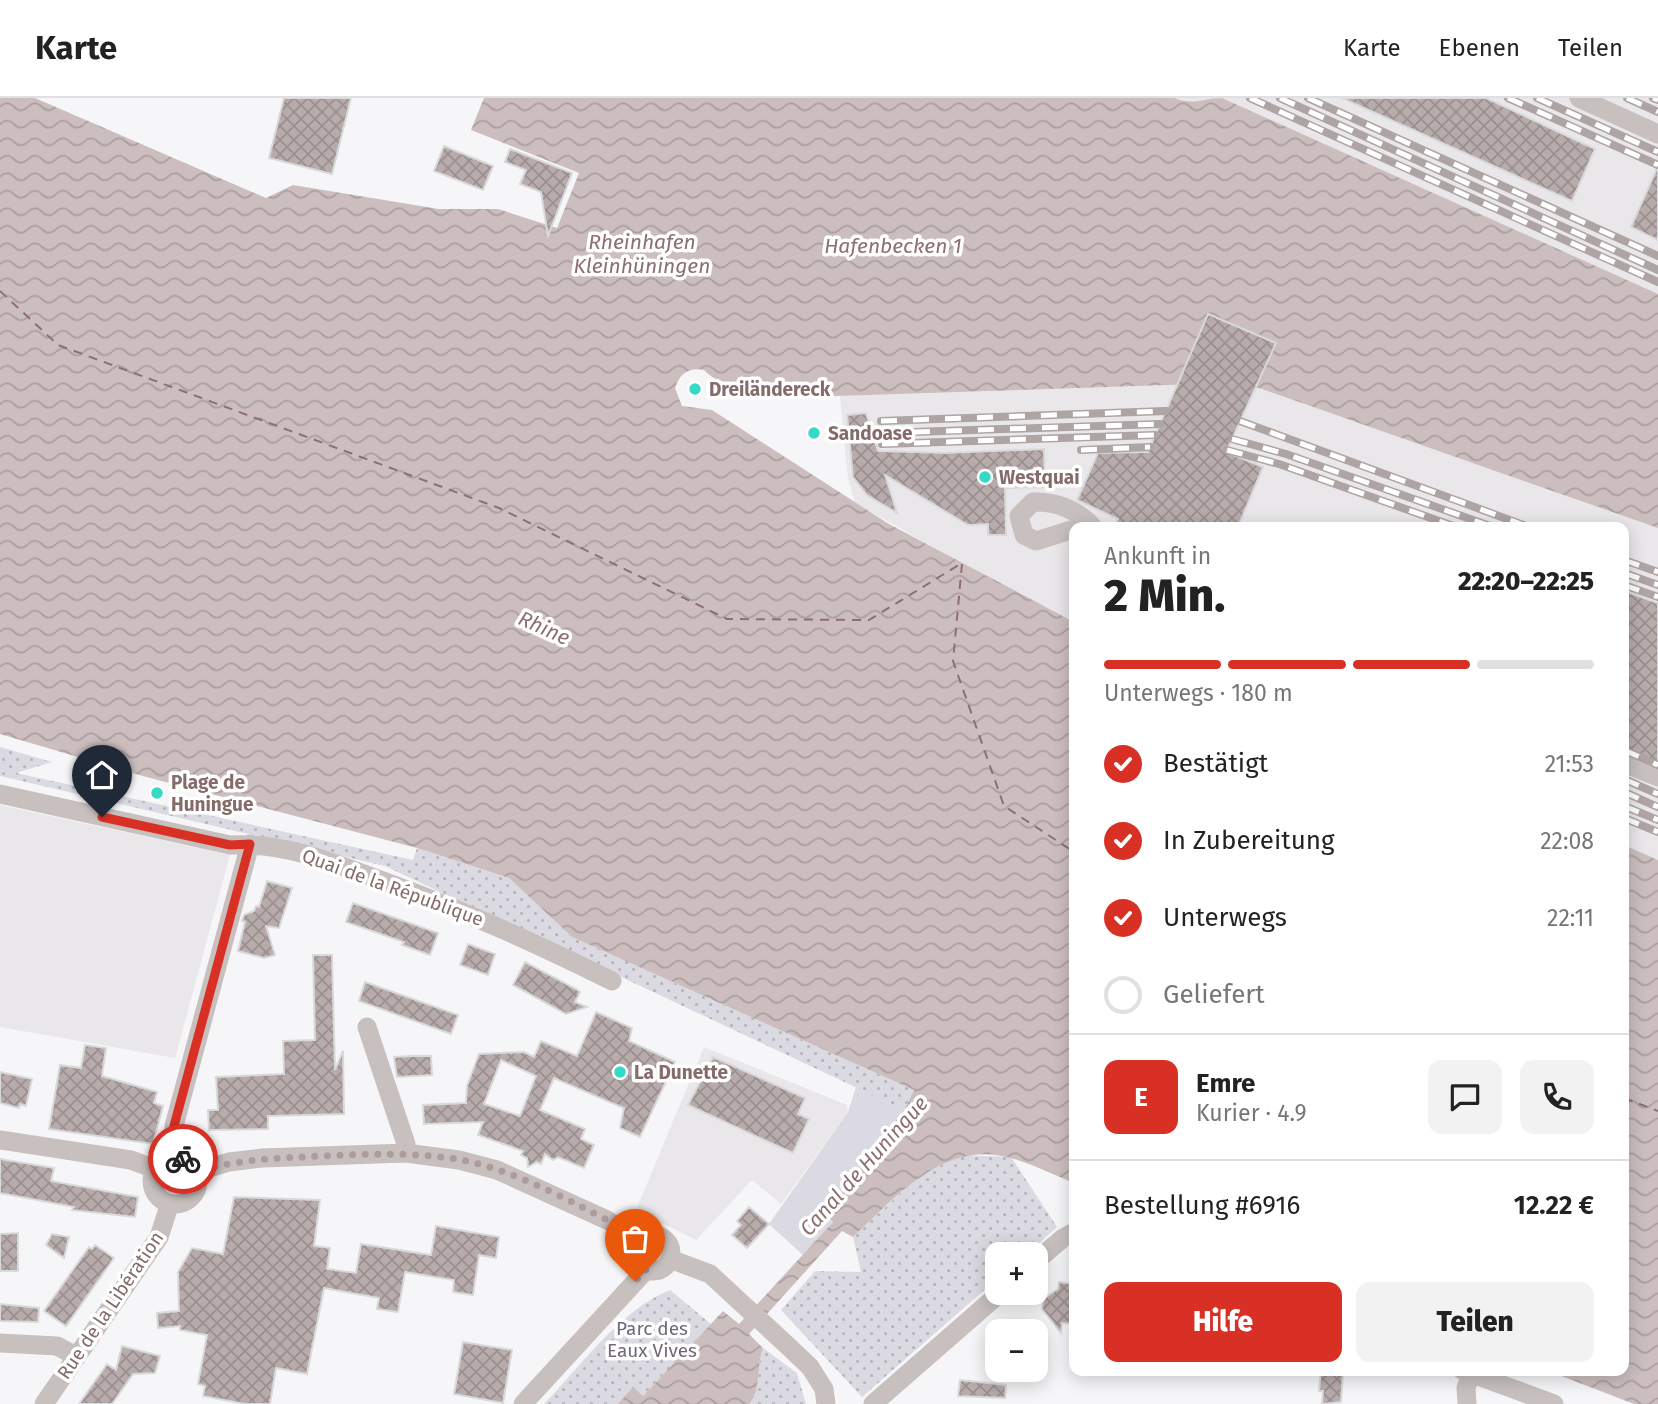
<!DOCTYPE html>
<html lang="de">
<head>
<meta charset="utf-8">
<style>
	:root { --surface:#fff; --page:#f2f2f2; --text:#222; --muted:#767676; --line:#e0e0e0; --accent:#d93025 }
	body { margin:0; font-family:"Fira Sans",sans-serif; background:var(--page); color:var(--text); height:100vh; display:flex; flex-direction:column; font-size:26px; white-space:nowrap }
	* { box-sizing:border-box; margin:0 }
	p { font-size:23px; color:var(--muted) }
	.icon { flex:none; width:38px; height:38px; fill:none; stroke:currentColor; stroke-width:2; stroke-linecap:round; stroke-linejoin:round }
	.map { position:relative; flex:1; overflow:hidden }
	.side { position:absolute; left:1069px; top:424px; width:560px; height:854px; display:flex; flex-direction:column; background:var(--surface); border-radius:14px; box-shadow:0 4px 18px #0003 }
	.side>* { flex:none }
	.controls { position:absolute; left:985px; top:1144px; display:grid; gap:14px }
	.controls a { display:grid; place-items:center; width:63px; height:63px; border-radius:14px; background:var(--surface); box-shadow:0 4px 18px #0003; font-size:35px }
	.pin { position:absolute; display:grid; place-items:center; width:60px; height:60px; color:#fff; margin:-72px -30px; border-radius:50% 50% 50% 0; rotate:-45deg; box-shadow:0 0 7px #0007 }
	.pin .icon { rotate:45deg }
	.courier { position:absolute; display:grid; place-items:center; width:70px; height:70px; margin:-35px; border:5px solid #d93025; border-radius:50%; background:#fff; color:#222; box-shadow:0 2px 9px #0007 }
	.head em { font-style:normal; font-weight:800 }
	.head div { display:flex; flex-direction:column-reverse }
	.head { display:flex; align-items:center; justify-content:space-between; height:119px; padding:0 35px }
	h1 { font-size:46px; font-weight:800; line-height:52px }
	.bar { display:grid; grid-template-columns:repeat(4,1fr); gap:10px 7px; align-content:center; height:84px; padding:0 35px }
	.bar i { height:9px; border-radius:5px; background:var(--line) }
	.bar .selected { background:var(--accent) }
	.bar p { grid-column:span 4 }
	.line { display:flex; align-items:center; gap:18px; padding:0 35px; border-top:2px solid var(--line) }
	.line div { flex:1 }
	.round { display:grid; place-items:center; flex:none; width:74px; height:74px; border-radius:14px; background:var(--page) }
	ol { padding:0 35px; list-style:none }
	li { display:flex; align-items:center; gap:21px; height:77px }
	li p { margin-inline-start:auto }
	li .icon { padding:7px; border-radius:50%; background:var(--accent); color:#fff; stroke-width:4 }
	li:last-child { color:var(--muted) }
	li i { width:38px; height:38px; border:4px solid var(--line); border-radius:50% }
	.button { display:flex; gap:14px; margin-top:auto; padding:14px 35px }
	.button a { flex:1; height:80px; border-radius:14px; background:var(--accent); color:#fff; font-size:28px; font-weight:800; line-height:80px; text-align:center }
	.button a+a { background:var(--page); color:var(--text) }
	header { display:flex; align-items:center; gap:42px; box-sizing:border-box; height:98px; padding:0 35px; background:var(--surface); border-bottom:2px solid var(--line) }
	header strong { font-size:33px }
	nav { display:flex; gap:38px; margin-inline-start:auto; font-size:24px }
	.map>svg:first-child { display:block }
	.built { fill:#e9e7e9 }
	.grass { fill:#dbdae2 }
	.park { fill:url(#park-dots) }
	.water { fill:url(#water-waves) }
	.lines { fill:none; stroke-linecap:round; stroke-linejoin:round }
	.ferry { stroke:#8e6f71; stroke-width:2; stroke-dasharray:9 7; stroke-linecap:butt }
	.building { fill:url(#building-cross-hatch); stroke:#d8d9da; stroke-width:2; fill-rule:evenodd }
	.minor { stroke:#c7c0bf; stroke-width:19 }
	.rail-casing { stroke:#aea4a3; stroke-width:8 }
	.rail { stroke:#fff; stroke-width:5; stroke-dasharray:16; stroke-linecap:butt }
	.done { stroke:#ad9c9b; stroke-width:7; stroke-dasharray:0 12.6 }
	.route { stroke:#d93025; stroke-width:9 }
	.poi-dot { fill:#34dac5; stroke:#fff; stroke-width:2.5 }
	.labels { text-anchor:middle; stroke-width:7; stroke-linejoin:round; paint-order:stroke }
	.poi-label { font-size:19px; font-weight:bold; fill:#856b69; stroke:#fff; text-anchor:start }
	.street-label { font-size:19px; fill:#856b69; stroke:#fff }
	.park-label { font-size:19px; fill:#71677c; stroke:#fff }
	.water-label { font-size:21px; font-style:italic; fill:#8e6f71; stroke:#fff }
</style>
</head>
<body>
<header>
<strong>Karte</strong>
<nav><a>Karte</a><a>Ebenen</a><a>Teilen</a></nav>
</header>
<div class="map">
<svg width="1658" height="1306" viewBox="0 0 1658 1306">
	<defs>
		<pattern id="park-dots" width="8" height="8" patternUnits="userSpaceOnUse" patternTransform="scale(1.75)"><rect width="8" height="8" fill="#dbdae2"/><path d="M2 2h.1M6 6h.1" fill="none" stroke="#b7b5bb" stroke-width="1.8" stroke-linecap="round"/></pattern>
		<pattern id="water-waves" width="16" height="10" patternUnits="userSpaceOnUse" patternTransform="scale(1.75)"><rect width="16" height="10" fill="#ccbebf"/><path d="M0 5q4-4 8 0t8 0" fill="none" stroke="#ab9e9f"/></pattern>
		<pattern id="building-cross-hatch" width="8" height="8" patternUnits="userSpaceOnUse" patternTransform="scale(1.75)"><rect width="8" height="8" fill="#b8abab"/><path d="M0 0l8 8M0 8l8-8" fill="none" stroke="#9b8f8f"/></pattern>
	</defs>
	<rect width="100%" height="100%" fill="#f6f6f8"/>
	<path class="built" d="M836 0H1658V763L1624 748V429H1074V524L1017 496 855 405 848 381 840 299Z
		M0 707 230 757 175 960 0 929Z
		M704 949 847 1007 848 1014 781 1106 752 1082 696 1142 636 1112Z"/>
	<path class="grass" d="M856 989 904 1012 826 1116 833 1124 803 1157 769 1126 848 1014Z"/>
	<path class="park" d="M0 649 52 664 16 675 413 762 417 750 509 780 572 839 914 992 904 1012 385 768 0 678Z
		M961 1057 1011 1059 1057 1129 1026 1157H998L997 1181 862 1299 781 1212 815 1173 861 1174 853 1139 919 1078Z
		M670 1192 711 1226 643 1298 633 1290 618 1306H544C582 1267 619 1213 670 1192Z
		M763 1250 797 1275 806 1306H749C762 1292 756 1268 763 1250Z"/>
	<path class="water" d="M0 0H35L266 100 293 87 439 111H498L557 130 579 75 471 32 484 0H1175C1192 8 1204 0 1222 0L1658 196V430L1259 290 1227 285 776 300C754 297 719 288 704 272 689 269 680 275 675 290L682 308 712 312 889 426 1074 524V1085C1054 1077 1034 1067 1014 1061 945 1039 898 1098 853 1139L842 1133 749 1236 763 1250C756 1268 762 1292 749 1306H618L633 1289 643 1298 723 1213 739 1226 833 1124 826 1116 904 1012 914 992 572 839 509 780 417 750 139 677 0 636Z
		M1624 747 1658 762V1306H1634L1546 1272H1624Z"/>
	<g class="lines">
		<path class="ferry" d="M0 193 58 247 499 410 727 521 869 522 962 465
			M962 466 953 563 1004 708 1074 754
			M1624 1000 1658 1013"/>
	</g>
	<path class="building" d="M284 0H351L332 76 269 60Z
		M1342 0H1486L1595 51 1572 103Z
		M444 48 493 68 483 92 434 73Z
		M510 51 572 75 548 138 541 94 520 86 526 72 505 64Z
		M1658 68V142L1631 129Z
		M1208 216 1276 245 1226 354 1263 369 1238 429H1114L1118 421 1077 402 1098 355 1148 354Z
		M866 315 878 353 945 355 1044 351 1045 389 1005 390 1006 437H988V426L968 427 885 377 897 415 867 397 853 379 847 317Z
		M1624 493 1658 505V666L1624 652Z
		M267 783 292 790 279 830 266 828 275 857 264 860 238 853 245 824 242 823 244 817 254 813 256 808 259 809Z
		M353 805 438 835 430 857 402 847 404 844 346 824Z
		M468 846 495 856 488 877 460 867Z
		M313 857H332L335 972 343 953 344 1016 268 1018V1031L209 1032 208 1012H218L216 979 284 976 283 943 315 942Z
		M525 864 576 891 580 894 575 904 587 909 566 916 513 887Z
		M365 884 458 917 451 936 359 903Z
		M596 914 632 930 629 943 675 964 640 1039 620 1030 624 1010 554 980 540 1012 585 1031 581 1041 594 1047 584 1070 558 1059 553 1062 545 1056 541 1066 537 1064 528 1069 527 1060 521 1057 523 1053 478 1037 483 1024 424 1026 423 1007 466 1005 467 988 479 956 524 954 534 959 541 943 577 958ZM501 962 536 978 520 1018 484 1006Z
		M85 947 106 950 102 978 157 994 154 1005 163 1008 153 1046 49 1031 60 967 81 970Z
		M413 958H431L432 977 397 979 394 959Z
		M713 959 805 1000 798 1016 809 1021 793 1055 688 1007Z
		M0 974 32 981 26 1008 20 1006 19 1010 0 1005Z
		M0 1061 54 1070 51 1083 138 1099 135 1119 72 1112 74 1109 0 1095Z
		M234 1099 320 1102 314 1148 330 1150 327 1171 356 1175 361 1146 431 1157 436 1128 499 1139 496 1160 479 1157 473 1197 453 1194 454 1182 405 1174 398 1214 377 1211 379 1200 324 1190 307 1276 276 1270 270 1306H245L203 1298 205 1288 198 1286 207 1237 180 1232V1228L158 1230 157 1215 179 1213 178 1174 192 1150 223 1156Z
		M749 1109 769 1126 747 1150 732 1137 741 1127 737 1123Z
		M18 1135V1173H0V1136Z
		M52 1136 69 1139 64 1160 46 1147Z
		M95 1147 114 1160 66 1228 44 1213 89 1149 92 1151Z
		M1059 1184 1074 1186V1226L1062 1225 1061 1235 1042 1211 1043 1201 1058 1191Z
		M0 1206 39 1210 38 1224 0 1223Z
		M463 1244 512 1252 503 1305 454 1296Z
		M122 1248 160 1258 155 1275 133 1276 112 1306H79L107 1266 116 1272Z
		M1321 1272 1343 1274 1341 1304 1322 1306 1323 1293H1319Z
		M960 1282 1006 1287 1005 1300 958 1298Z"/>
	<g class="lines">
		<path class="minor" d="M1579 0 1658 36
			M1074 431 1036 443 1024 437 1019 418 1033 404C1056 403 1078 412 1093 429
			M1624 665 1658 679
			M0 696 230 747C283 744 332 764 380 782 460 811 536 845 612 883
			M367 929 406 1046V1055
			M0 1042 131 1062 155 1071
			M174 1060V1028L250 746
			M152 1083a23 23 0 1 1 46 0a23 23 0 1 1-46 0Z
			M196 1074 229 1064 262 1060 406 1055 459 1062 497 1072 607 1122 640 1142
			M635 1155a18 18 0 1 1 36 0a18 18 0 1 1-36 0Z
			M670 1161 710 1176 789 1249 810 1269 824 1291 826 1306
			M1036 1163 1063 1140 1074 1134
			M0 1245 57 1248 76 1258
			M1462 1272 1554 1306
			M44 1306 159 1139 170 1105
			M523 1306 646 1172
			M873 1306 1000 1195
			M1467 1306 1466 1290 1471 1276"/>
		<defs>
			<path id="rail" d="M1250 0 1658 184
				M1280 0 1658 172
				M1308 0 1658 158
				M1508 0 1658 67
				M1537 0 1658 54
				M1627 0 1658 14
				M1653 0 1658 2
				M881 323 1166 313
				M1240 323 1529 429
				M882 335 1160 326
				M1232 341 1286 356 1493 429
				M882 346 1155 337
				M1081 352 1150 349
				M1227 352 1279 366 1456 429
				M1624 462 1658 474
				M1624 475 1658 487
				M1624 487 1658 499
				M1624 652 1658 667
				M1624 681 1658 696
				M1624 694 1658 709
				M1624 708 1658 722
				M1624 720 1658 734"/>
		</defs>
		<use href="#rail" class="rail-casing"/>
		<use href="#rail" class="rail"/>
	</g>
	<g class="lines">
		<path class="done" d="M183 1061 196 1074C238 1061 278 1060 322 1058 367 1056 411 1054 456 1061 513 1070 577 1107 629 1133L640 1142 635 1158 646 1172 635 1183"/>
		<path class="route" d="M102 719 230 747 250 746 174 1028V1060L183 1061"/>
	</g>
	<g class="poi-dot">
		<circle cx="695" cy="291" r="7"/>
		<circle cx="814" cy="335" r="7"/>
		<circle cx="985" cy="379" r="7"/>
		<circle cx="157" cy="695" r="7"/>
		<circle cx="620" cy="974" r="7"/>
	</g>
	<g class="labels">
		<g class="poi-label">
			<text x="709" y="298">Dreiländereck</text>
			<text x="828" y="342">Sandoase</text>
			<text x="999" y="386">Westquai</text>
			<text x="171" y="691">Plage de<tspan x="171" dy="22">Huningue</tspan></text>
			<text x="634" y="981">La Dunette</text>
		</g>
		<g class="street-label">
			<text transform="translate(393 789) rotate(20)" y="7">Quai de la République</text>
			<text transform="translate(110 1207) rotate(-56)" y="7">Rue de la Libération</text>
		</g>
		<g class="park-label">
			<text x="652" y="1237">Parc des<tspan x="652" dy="22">Eaux Vives</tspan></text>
		</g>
		<g class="water-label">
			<text x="642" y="151">Rheinhafen<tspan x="642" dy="24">Kleinhüningen</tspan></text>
			<text x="893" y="155">Hafenbecken 1</text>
			<text transform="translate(544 530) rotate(24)" y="7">Rhine</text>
			<text transform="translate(864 1068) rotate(-48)" y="7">Canal de Huningue</text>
		</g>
	</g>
</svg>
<div class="controls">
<a>+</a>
<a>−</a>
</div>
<div class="pin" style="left:635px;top:1183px;background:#ea580c"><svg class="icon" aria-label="bag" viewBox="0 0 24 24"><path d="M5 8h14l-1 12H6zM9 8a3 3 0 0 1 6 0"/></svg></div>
<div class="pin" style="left:102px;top:719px;background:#1f2937"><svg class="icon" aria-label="home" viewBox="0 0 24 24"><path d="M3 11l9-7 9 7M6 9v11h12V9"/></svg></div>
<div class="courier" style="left:183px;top:1061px"><svg class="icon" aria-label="bike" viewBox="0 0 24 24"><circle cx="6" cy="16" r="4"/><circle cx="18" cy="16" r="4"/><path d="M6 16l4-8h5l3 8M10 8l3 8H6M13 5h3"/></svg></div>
<section class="side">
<div class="head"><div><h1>2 Min.</h1><p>Ankunft in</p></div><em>22:20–22:25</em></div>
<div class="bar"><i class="selected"></i><i class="selected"></i><i class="selected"></i><i></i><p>Unterwegs · 180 m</p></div>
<ol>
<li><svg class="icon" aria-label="check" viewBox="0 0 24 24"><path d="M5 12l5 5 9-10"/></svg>Bestätigt<p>21:53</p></li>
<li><svg class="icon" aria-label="check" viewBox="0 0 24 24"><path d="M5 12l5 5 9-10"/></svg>In Zubereitung<p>22:08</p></li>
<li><svg class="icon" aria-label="check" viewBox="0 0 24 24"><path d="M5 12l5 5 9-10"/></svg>Unterwegs<p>22:11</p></li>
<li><i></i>Geliefert</li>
</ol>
<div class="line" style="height:126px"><b class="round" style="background:var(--accent);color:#fff">E</b><div><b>Emre</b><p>Kurier · 4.9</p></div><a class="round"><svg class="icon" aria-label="chat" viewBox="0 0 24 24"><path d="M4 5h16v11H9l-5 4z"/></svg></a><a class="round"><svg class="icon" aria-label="phone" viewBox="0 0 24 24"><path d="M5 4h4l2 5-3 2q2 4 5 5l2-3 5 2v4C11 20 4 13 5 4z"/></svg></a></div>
<div class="line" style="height:91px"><div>Bestellung #6916</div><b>12.22 €</b></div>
<div class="button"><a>Hilfe</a><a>Teilen</a></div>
</section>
</div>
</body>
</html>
